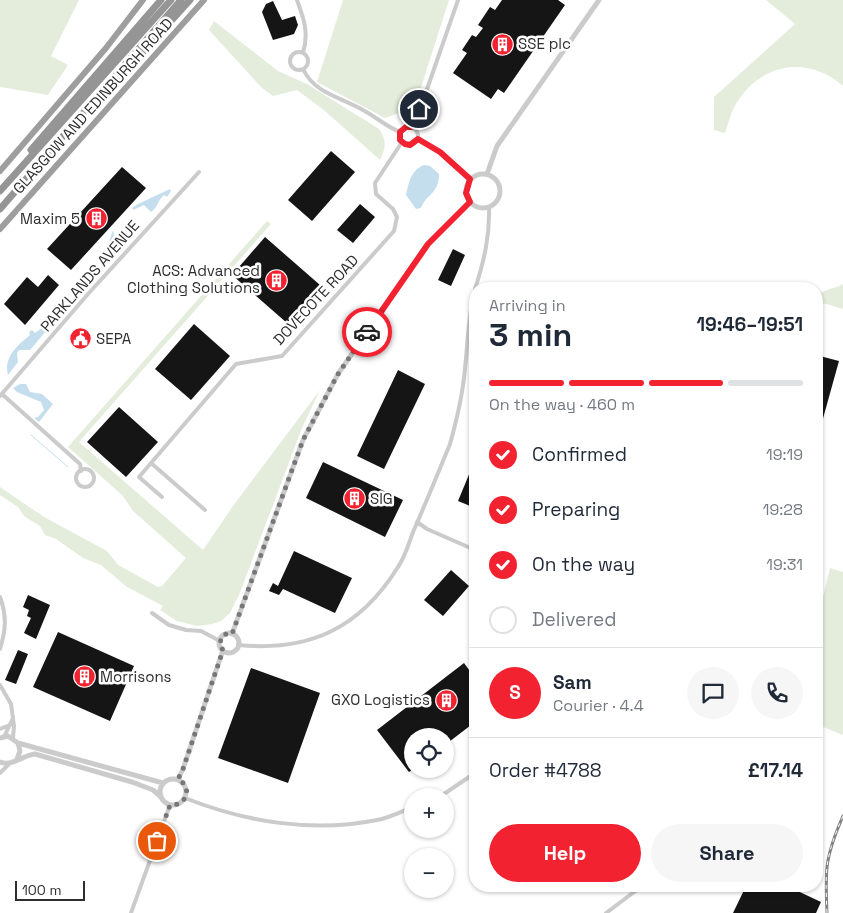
<!DOCTYPE html>
<html lang="en">
<head>
<meta charset="utf-8">
<style>
	:root { --surface:#fff; --page:#f6f6f7; --text:#1f2937; --muted:#747a83; --line:#e0e1e3; --accent:#f32230 }
	body { margin:0; font-family:"Space Grotesk",sans-serif; background:var(--page); color:var(--text); height:100vh; display:flex; flex-direction:column; font-size:19px; white-space:nowrap }
	* { box-sizing:border-box; margin:0 }
	p { font-size:16px; color:var(--muted) }
	.icon { flex:none; width:28px; height:28px; fill:none; stroke:currentColor; stroke-width:2; stroke-linecap:round; stroke-linejoin:round }
	.map { position:relative; flex:1; overflow:hidden }
	.panel { position:absolute; left:469px; top:282px; width:354px; height:610px; display:flex; flex-direction:column; background:var(--surface); border-radius:20px; box-shadow:0 1px 4px #0004 }
	.panel>* { flex:none }
	.buttons { position:absolute; left:404px; top:728px; display:grid; gap:10px }
	.buttons a { display:grid; place-items:center; width:50px; height:50px; border-radius:50%; background:var(--surface); box-shadow:0 1px 4px #0004; font-size:25px }
	.scale { position:absolute; left:15px; bottom:12px; width:70px; box-sizing:border-box; padding-left:5px; border:2px solid #2e2e2e; border-top:0; font-size:14px; line-height:18px; white-space:nowrap; color:#2e2e2e; -webkit-text-stroke:4px #fff; paint-order:stroke }
	.pin { position:absolute; display:grid; place-items:center; width:42px; height:42px; color:#fff; margin:-21px; border:2px solid #fff; border-radius:50%; box-shadow:0 1px 5px #0007 }
	.courier { position:absolute; display:grid; place-items:center; width:50px; height:50px; margin:-25px; border:4px solid #f32230; border-radius:50%; background:#fff; color:#222; box-shadow:0 1px 6px #0007 }
	.summary em { font-style:normal; font-weight:800 }
	.summary div { display:flex; flex-direction:column-reverse }
	.summary { display:flex; align-items:center; justify-content:space-between; height:85px; padding:0 20px }
	h1 { font-size:32px; font-weight:800; line-height:38px }
	.bar { display:grid; grid-template-columns:repeat(4,1fr); gap:8px 5px; align-content:center; height:60px; padding:0 20px }
	.bar i { height:6px; border-radius:4px; background:var(--line) }
	.bar .active { background:var(--accent) }
	.bar p { grid-column:span 4 }
	.line { display:flex; align-items:center; gap:12px; padding:0 20px; border-top:1px solid var(--line) }
	.line div { flex:1 }
	.round { display:grid; place-items:center; flex:none; width:52px; height:52px; border-radius:26px; background:var(--page) }
	ol { padding:0 20px; list-style:none }
	li { display:flex; align-items:center; gap:15px; height:55px }
	li p { margin-inline-start:auto }
	li .icon { padding:5px; border-radius:50%; background:var(--accent); color:#fff; stroke-width:4 }
	li:last-child { color:var(--muted) }
	li i { width:28px; height:28px; border:2px solid var(--line); border-radius:50% }
	.action { display:flex; gap:10px; margin-top:auto; padding:10px 20px }
	.action a { flex:1; height:58px; border-radius:30px; background:var(--accent); color:#fff; font-size:20px; font-weight:800; line-height:58px; text-align:center }
	.action a+a { background:var(--page); color:var(--text) }
	.map>svg:first-child { display:block }
	.green { fill:#e4eddb }
	.water { fill:#c5deee }
	.lines { fill:none; stroke-linecap:round; stroke-linejoin:round }
	.stream { stroke:#c5deee; stroke-width:1 }
	.building { fill:#151515 }
	.minor { stroke:#cbcbcb; stroke-width:4 }
	.tertiary { stroke:#cbcbcb; stroke-width:5 }
	.trunk { stroke:#9e9e9e; stroke-width:6 }
	.motorway { stroke:#959595; stroke-width:7 }
	.rail-casing { stroke:#838383; stroke-width:3 }
	.rail { stroke:#fff; stroke-width:1; stroke-dasharray:4; stroke-linecap:butt }
	.done { stroke:#777; stroke-width:5; stroke-dasharray:0 9 }
	.route { stroke:#f32230; stroke-width:6 }
	.labels { text-anchor:middle; stroke-width:5; stroke-linejoin:round; paint-order:stroke }
	.poi-label { font-size:15px; fill:#2e2e2e; stroke:#fff; text-anchor:start }
	.street-label { font-size:15px; fill:#2e2e2e; stroke:#fff }
</style>
</head>
<body>
<div class="map">
<svg width="843" height="913" viewBox="0 0 843 913">
	<rect width="100%" height="100%" fill="#fff"/>
	<path class="green" d="M0 0H79L51 56 68 65 48 95 0 87Z
		M343 0H449L417 100 410 109 385 118 317 82Z
		M766 0H843V86C808 55 760 63 736 104 731 112 728 124 725 133L714 130V97L795 24Z
		M214 21 278 71 307 84 379 129C387 141 386 147 380 160L325 111 297 90 273 96 262 88 209 30Z
		M267 221 271 224 79 442 203 550 233 506 320 390 302 428 239 595 230 613 221 621 212 624 197 626 177 621 160 610 163 606 127 587 101 565 83 558 56 539 45 535 40 526 24 516 18 507 0 495V487L44 517 107 551 118 565 158 587 162 586 186 558 133 511 123 496 68 447Z
		M843 284V309L816 301C817 289 834 290 843 284Z
		M830 568 843 572V735L816 724V626Z"/>
	<path class="water" d="M424 165 430 166 439 174C439 194 427 193 421 208L416 209 406 195C409 182 411 170 424 165Z
		M170 189 171 191 167 197 164 195C158 200 158 207 151 212L144 205 133 210 132 208 138 204Z
		M113 230 114 236 112 242 117 250 113 258 102 270 101 266Z
		M49 323 52 324 30 350H19L17 353 18 362 8 375C3 357 18 345 30 335L29 332 32 330 35 333Z
		M20 384H26L30 392 42 394 53 404 39 422 34 418 38 417 44 410 41 402 17 392 13 388Z"/>
	<g class="lines">
		<path class="stream" d="M31 435 68 467"/>
	</g>
	<path class="building" d="M502 0H558L565 5 504 93 498 89 491 99 453 73 467 53 462 50 472 35 476 37 483 28 478 25 490 7 495 10Z
		M273 1 282 20 295 16 298 25 294 34 273 40 262 12 266 4Z
		M331 151 355 172 312 221 288 200Z
		M122 167 146 188 71 270 47 249Z
		M360 204 375 217 353 243 337 230Z
		M265 237 320 285 287 323 232 275Z
		M453 249 465 255 451 286 438 280Z
		M48 275 59 285 25 325 4 304 27 277 38 287Z
		M194 324 230 356 191 400 155 369Z
		M816 355 839 361 817 440 816 439Z
		M398 370 425 384 384 469 357 456Z
		M119 407 158 442 126 477 87 442Z
		M475 460V508L458 501Z
		M323 462 403 500 385 537 306 498Z
		M294 551 352 578 335 613 283 589 279 595 269 591 273 583 278 586Z
		M451 570 469 586 443 616 424 600Z
		M28 595 50 605 36 639 24 633 31 618 27 616 29 610 23 607Z
		M58 632 134 666 110 721 33 687Z
		M18 650 28 654 16 684 5 680Z
		M464 663 475 678V722L445 745V736H412V770L409 772 377 730Z
		M251 668 320 693 288 783 218 758Z
		M746 886H787L821 902 816 913H733Z"/>
	<g class="lines">
		<path class="minor" d="M297 0C304 19 309 33 303 53
			M290 61a9 9 0 1 1 18 0a9 9 0 1 1-18 0Z
			M303 69C315 94 341 97 363 110 376 117 387 127 400 132
			M400 136a9 9 0 1 1 18 0a9 9 0 1 1-18 0Z
			M411 127 425 95 458 0
			M418 139 440 151 470 179
			M475 289C484 261 490 236 489 207
			M2 394 80 464 81 471
			M0 396 88 294 199 172
			M151 463 205 510
			M76 478a9 9 0 1 1 18 0a9 9 0 1 1-18 0Z
			M162 497 139 477 236 364 282 356 394 231 397 217 393 209 376 194 375 183 402 142
			M417 522 427 529 475 550
			M0 597C7 616 6 630 0 649
			M152 613 169 625 186 630 201 631 220 641
			M238 645C310 652 360 628 398 567 405 557 409 543 413 532 426 503 438 473 450 444 457 419 463 394 465 368 468 342 468 315 475 290
			M0 685 11 704 14 726 13 738
			M0 729 10 725
			M4 737 13 718
			M0 773 9 764
			M441 796 475 773
			M185 798C245 822 313 833 377 820 389 818 401 812 412 807
			M131 913 170 805
			M606 913 642 886"/>
		<path class="tertiary" d="M466 191a17 17 0 1 1 34 0a17 17 0 1 1-34 0Z
			M487 174 497 146 599 0
			M219 643a10 10 0 1 1 20 0a10 10 0 1 1-20 0Z
			M232 634 303 440 338 374 428 244 470 202
			M0 738 8 736 18 743 20 751 17 759
			M18 743 163 783
			M0 762C12 767 23 755 35 754L132 782 153 790 160 796
			M160 792a13 13 0 1 1 26 0a13 13 0 1 1-26 0Z
			M178 779 183 769 223 650"/>
		<path class="trunk" d="M0 171 106 48 143 0
			M0 229 204 0"/>
		<path class="motorway" d="M103 96 190 0
			M31 150 161 0
			M0 191 171 0
			M0 209 181 0"/>
		<defs>
			<path id="rail" d="M827 913C825 869 825 857 843 816"/>
		</defs>
		<use href="#rail" class="rail-casing"/>
		<use href="#rail" class="rail"/>
	</g>
	<g class="lines">
		<path class="done" d="M157 841 170 805C187 806 193 787 178 779L183 769 223 650 220 646 221 638 226 634H232L303 440 338 374 367 332"/>
		<path class="route" d="M367 332 428 244 470 202 466 193 470 179 440 152 418 139 410 145 405 144 400 140V132L406 127H411L419 109"/>
	</g>
	<defs>
		<symbol id="building-disc" viewBox="-11 -11 22 22"><circle r="9.5" fill="#f32230" stroke="#fff"/><path d="M-4-6H4V6H1V3H-1V6H-4ZM-2.5-4.3h1.7v1.8h-1.7ZM.8-4.3h1.7v1.8H.8ZM-2.5-1h1.7V.8h-1.7ZM.8-1h1.7V.8H.8Z" fill="#fff"/></symbol>
		<symbol id="civic-disc" viewBox="-11 -11 22 22"><circle r="9.5" fill="#f32230" stroke="#fff"/><path d="M-.6-6.5H3V-4.5H.6V-3L4-1V1h2V6H-6V1h2V-1L-.6-3ZM-1.2 2.5V6h2.4V2.5Z" fill="#fff"/></symbol>
	</defs>
	<g fill-rule="evenodd">
		<use href="#building-disc" x="490" y="32" width="25" height="25"/>
		<use href="#building-disc" x="84" y="206" width="25" height="25"/>
		<use href="#building-disc" x="264" y="268" width="25" height="25"/>
		<use href="#civic-disc" x="68" y="326" width="25" height="25"/>
		<use href="#building-disc" x="342" y="486" width="25" height="25"/>
		<use href="#building-disc" x="72" y="664" width="25" height="25"/>
		<use href="#building-disc" x="434" y="688" width="25" height="25"/>
	</g>
	<g class="labels">
		<g class="poi-label">
			<text x="518" y="49">SSE plc</text>
			<text x="80" y="224" text-anchor="end">Maxim 5</text>
			<text x="260" y="276" text-anchor="end">ACS: Advanced<tspan x="260" dy="17">Clothing Solutions</tspan></text>
			<text x="96" y="344">SEPA</text>
			<text x="370" y="504">SIG</text>
			<text x="100" y="682">Morrisons</text>
			<text x="430" y="705" text-anchor="end">GXO Logistics</text>
		</g>
		<g class="street-label">
			<text transform="translate(93 106) rotate(-48)" y="5">GLASGOW AND EDINBURGH ROAD</text>
			<text transform="translate(90 276) rotate(-49)" y="5">PARKLANDS AVENUE</text>
			<text transform="translate(316 300) rotate(-47)" y="5">DOVECOTE ROAD</text>
		</g>
	</g>
</svg>
<div class="buttons">
<a><svg class="icon" aria-label="locate" viewBox="0 0 24 24"><circle cx="12" cy="12" r="6"/><path d="M12 2v4M12 18v4M2 12h4M18 12h4"/></svg></a>
<a>+</a>
<a>−</a>
</div>
<div class="scale">100 m</div>
<div class="pin" style="left:157px;top:841px;background:#ea580c"><svg class="icon" aria-label="bag" viewBox="0 0 24 24"><path d="M5 8h14l-1 12H6zM9 8a3 3 0 0 1 6 0"/></svg></div>
<div class="pin" style="left:419px;top:109px;background:#1f2937"><svg class="icon" aria-label="home" viewBox="0 0 24 24"><path d="M3 11l9-7 9 7M6 9v11h12V9"/></svg></div>
<div class="courier" style="left:367px;top:332px"><svg class="icon" aria-label="car" viewBox="0 0 24 24"><path d="M5 17H2v-5l4-1 3-4h7l3 4 3 1v5h-3M9 17h6M6 11h13"/><circle cx="7" cy="17" r="2"/><circle cx="17" cy="17" r="2"/></svg></div>
<section class="panel">
<div class="summary"><div><h1>3 min</h1><p>Arriving in</p></div><em>19:46–19:51</em></div>
<div class="bar"><i class="active"></i><i class="active"></i><i class="active"></i><i></i><p>On the way · 460 m</p></div>
<ol>
<li><svg class="icon" aria-label="check" viewBox="0 0 24 24"><path d="M5 12l5 5 9-10"/></svg>Confirmed<p>19:19</p></li>
<li><svg class="icon" aria-label="check" viewBox="0 0 24 24"><path d="M5 12l5 5 9-10"/></svg>Preparing<p>19:28</p></li>
<li><svg class="icon" aria-label="check" viewBox="0 0 24 24"><path d="M5 12l5 5 9-10"/></svg>On the way<p>19:31</p></li>
<li><i></i>Delivered</li>
</ol>
<div class="line" style="height:90px"><b class="round" style="background:var(--accent);color:#fff">S</b><div><b>Sam</b><p>Courier · 4.4</p></div><a class="round"><svg class="icon" aria-label="chat" viewBox="0 0 24 24"><path d="M4 5h16v11H9l-5 4z"/></svg></a><a class="round"><svg class="icon" aria-label="phone" viewBox="0 0 24 24"><path d="M5 4h4l2 5-3 2q2 4 5 5l2-3 5 2v4C11 20 4 13 5 4z"/></svg></a></div>
<div class="line" style="height:65px"><div>Order #4788</div><b>£17.14</b></div>
<div class="action"><a>Help</a><a>Share</a></div>
</section>
</div>
</body>
</html>
